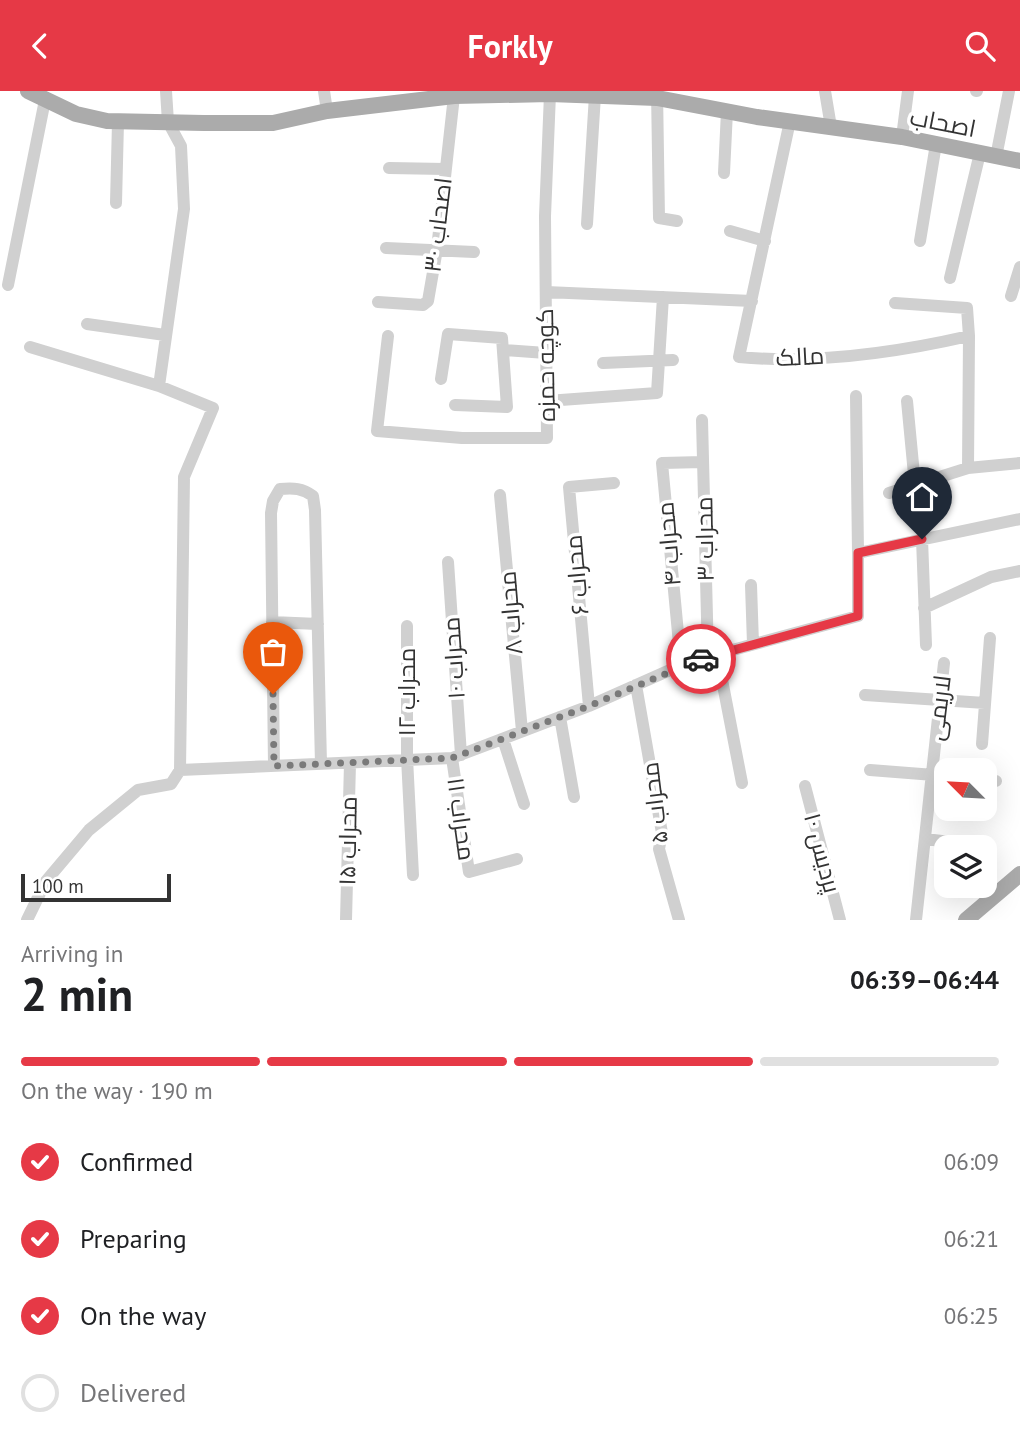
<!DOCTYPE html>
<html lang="en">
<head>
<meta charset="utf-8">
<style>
	:root { --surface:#fff; --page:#f2f2f2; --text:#202124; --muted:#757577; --line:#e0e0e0; --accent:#e63946 }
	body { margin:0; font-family:"PT Sans",Cairo,sans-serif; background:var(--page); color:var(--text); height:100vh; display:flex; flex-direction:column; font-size:26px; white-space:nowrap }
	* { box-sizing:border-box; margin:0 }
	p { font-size:23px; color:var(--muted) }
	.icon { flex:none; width:38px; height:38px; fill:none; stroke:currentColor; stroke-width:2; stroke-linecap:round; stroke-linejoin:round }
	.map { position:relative; height:829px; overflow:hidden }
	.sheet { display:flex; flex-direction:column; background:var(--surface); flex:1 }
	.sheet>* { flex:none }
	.needle { width:46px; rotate:294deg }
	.controls { position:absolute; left:934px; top:667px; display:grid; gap:14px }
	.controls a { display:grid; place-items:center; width:63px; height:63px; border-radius:14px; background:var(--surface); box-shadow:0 7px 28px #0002; font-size:35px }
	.scale { position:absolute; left:21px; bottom:18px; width:150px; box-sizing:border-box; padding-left:7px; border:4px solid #333; border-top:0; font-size:19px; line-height:24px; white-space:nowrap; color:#333; -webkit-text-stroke:5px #fff; paint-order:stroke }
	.pin { position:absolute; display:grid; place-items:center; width:60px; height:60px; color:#fff; margin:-72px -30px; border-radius:50% 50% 50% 0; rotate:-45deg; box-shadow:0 0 7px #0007 }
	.pin .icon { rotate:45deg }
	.courier { position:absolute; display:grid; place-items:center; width:70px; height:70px; margin:-35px; border:5px solid #e63946; border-radius:50%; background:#fff; color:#222; box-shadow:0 2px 9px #0007 }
	.overview em { font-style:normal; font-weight:700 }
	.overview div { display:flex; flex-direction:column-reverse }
	.overview { display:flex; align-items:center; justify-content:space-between; height:119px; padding:0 21px }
	h1 { font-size:46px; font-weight:700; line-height:52px }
	.bar { display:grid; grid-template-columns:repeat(4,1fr); gap:10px 7px; align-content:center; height:84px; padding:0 21px }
	.bar i { height:9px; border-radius:5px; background:var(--line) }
	.bar .current { background:var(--accent) }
	.bar p { grid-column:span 4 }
	ol { padding:0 21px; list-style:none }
	li { display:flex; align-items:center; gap:21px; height:77px }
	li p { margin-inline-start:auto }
	li .icon { padding:7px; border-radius:50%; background:var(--accent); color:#fff; stroke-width:4 }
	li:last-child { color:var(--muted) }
	li i { width:38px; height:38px; border:4px solid var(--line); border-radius:50% }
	header { display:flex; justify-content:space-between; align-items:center; height:91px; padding:0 21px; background:var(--accent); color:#fff; font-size:32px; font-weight:700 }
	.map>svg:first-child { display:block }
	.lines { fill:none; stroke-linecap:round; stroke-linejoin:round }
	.minor { stroke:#d0d0d0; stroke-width:12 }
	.major { stroke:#ababab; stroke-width:16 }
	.done { stroke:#7a7a7a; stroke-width:7; stroke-dasharray:0 12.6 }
	.route { stroke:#e63946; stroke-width:9 }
	.labels { text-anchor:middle; stroke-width:7; stroke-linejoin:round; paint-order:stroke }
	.street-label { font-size:24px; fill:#333; stroke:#fff }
</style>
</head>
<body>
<header><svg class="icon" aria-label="back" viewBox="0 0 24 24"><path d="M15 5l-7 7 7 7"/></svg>Forkly<svg class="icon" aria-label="search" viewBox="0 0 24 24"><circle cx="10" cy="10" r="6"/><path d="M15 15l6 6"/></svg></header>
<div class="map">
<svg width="1020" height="829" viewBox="0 0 1020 829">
	<rect width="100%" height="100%" fill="#fff"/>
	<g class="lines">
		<path class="minor" d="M324 0 327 20
			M657 0 659 127 677 130
			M825 0 831 36
			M976 0H977
			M790 30 739 266C814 273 895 262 969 245L968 377
			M902 46 908 0
			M996 66 1009 0
			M389 77 445 78
			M724 82 727 20
			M116 112 118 31
			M587 133 595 4
			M730 140 765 150
			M920 150 936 53
			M386 157 474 161
			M950 187 980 62
			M8 194 45 9
			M546 201 752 210
			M1011 205 1020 176
			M378 211 423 214 428 210 437 158 454 5
			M895 212 967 217 969 245
			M87 233 165 244
			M388 245 377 340 462 347H547L545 125 550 3
			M503 259 546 262
			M603 272 673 269
			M441 288 448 243 502 247 507 316 455 314
			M159 295 184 118 181 55 168 31 166 0
			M856 305 858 462
			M547 310 657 302 663 206
			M907 310 915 394
			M702 329 708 566
			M889 402 968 377 1020 372
			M500 404 522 640
			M922 448 926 554
			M448 471 461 664
			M751 494 753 553
			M924 517 991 486 1020 480
			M272 531 318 533
			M407 535V667L413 784
			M717 563 742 692
			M681 574 662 372 703 371
			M636 594 662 742 659 758 679 829
			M865 604 985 612
			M589 615 569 396 614 392
			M560 626 574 706
			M503 648 524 713
			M982 653 990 547
			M452 667 469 781 517 768
			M274 675 271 422 273 410 280 398C294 397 302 397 313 405L315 419 321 673
			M180 679 452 667 589 615 688 571 858 525V462L1020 428
			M870 679 947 685
			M985 689 996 690
			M805 695 840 829
			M925 748 967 753
			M27 829 46 790 89 739 138 699 171 693 180 679 184 386 213 317 159 295 30 256
			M346 829 350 672
			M916 829 944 572"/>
		<path class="major" d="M28 0 76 23 107 30 204 32H273L327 20 454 5 550 3 657 7 757 26 902 46 1020 70
			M966 829 1020 783"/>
	</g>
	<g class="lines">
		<path class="done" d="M273 603 274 675 452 667 589 615 701 568"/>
		<path class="route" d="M701 568 858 525V462L922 448"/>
	</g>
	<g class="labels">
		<g class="street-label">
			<text transform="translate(943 32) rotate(11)" y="8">اصحاب</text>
			<text transform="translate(438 134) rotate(-83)" y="8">اصحاب ۳۰</text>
			<text transform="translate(800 266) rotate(-3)" y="8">مالک</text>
			<text transform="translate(546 274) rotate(-91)" y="8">کوچه حمزه</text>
			<text transform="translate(705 448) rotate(-91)" y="8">محراب ۳</text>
			<text transform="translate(669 453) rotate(-95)" y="8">محراب ۴</text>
			<text transform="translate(577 484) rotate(-95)" y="8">محراب ۶</text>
			<text transform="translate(511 522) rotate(-95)" y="8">محراب ۸</text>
			<text transform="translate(454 567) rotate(-94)" y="8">محراب ۱۰</text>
			<text transform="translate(407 601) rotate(-90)" y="8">محراب ۱۲</text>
			<text transform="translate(939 617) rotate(-83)" y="8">لاریمی</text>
			<text transform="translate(655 712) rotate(-97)" y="8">محراب ۵</text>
			<text transform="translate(461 728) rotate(82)" y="8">محراب ۱۱</text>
			<text transform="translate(348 750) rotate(-89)" y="8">محراب ۱۵</text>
			<text transform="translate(822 762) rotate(75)" y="8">پردیس ۱۰</text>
		</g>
	</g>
</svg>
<div class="controls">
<a><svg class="needle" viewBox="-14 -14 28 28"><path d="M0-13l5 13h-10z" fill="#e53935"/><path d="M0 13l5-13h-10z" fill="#757577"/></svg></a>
<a><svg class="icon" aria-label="layers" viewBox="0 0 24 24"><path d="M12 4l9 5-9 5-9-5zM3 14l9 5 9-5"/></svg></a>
</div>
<div class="scale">100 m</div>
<div class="pin" style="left:273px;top:603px;background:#ea580c"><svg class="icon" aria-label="bag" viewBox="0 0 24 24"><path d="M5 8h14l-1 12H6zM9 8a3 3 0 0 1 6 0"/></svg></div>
<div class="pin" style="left:922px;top:448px;background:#1f2937"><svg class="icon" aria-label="home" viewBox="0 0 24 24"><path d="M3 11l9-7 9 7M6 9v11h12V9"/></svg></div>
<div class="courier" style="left:701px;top:568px"><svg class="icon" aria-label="car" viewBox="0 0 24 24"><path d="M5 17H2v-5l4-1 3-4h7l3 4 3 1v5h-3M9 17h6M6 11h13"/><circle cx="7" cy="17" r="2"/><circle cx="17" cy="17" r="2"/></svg></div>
</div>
<section class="sheet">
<div class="overview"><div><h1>2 min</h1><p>Arriving in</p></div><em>06:39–06:44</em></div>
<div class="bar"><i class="current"></i><i class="current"></i><i class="current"></i><i></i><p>On the way · 190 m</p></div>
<ol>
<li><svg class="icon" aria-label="check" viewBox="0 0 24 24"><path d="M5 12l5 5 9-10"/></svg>Confirmed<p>06:09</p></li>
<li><svg class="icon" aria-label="check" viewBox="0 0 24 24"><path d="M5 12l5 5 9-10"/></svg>Preparing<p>06:21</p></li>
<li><svg class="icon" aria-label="check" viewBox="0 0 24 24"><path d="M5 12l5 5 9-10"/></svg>On the way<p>06:25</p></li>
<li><i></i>Delivered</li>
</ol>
</section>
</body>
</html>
